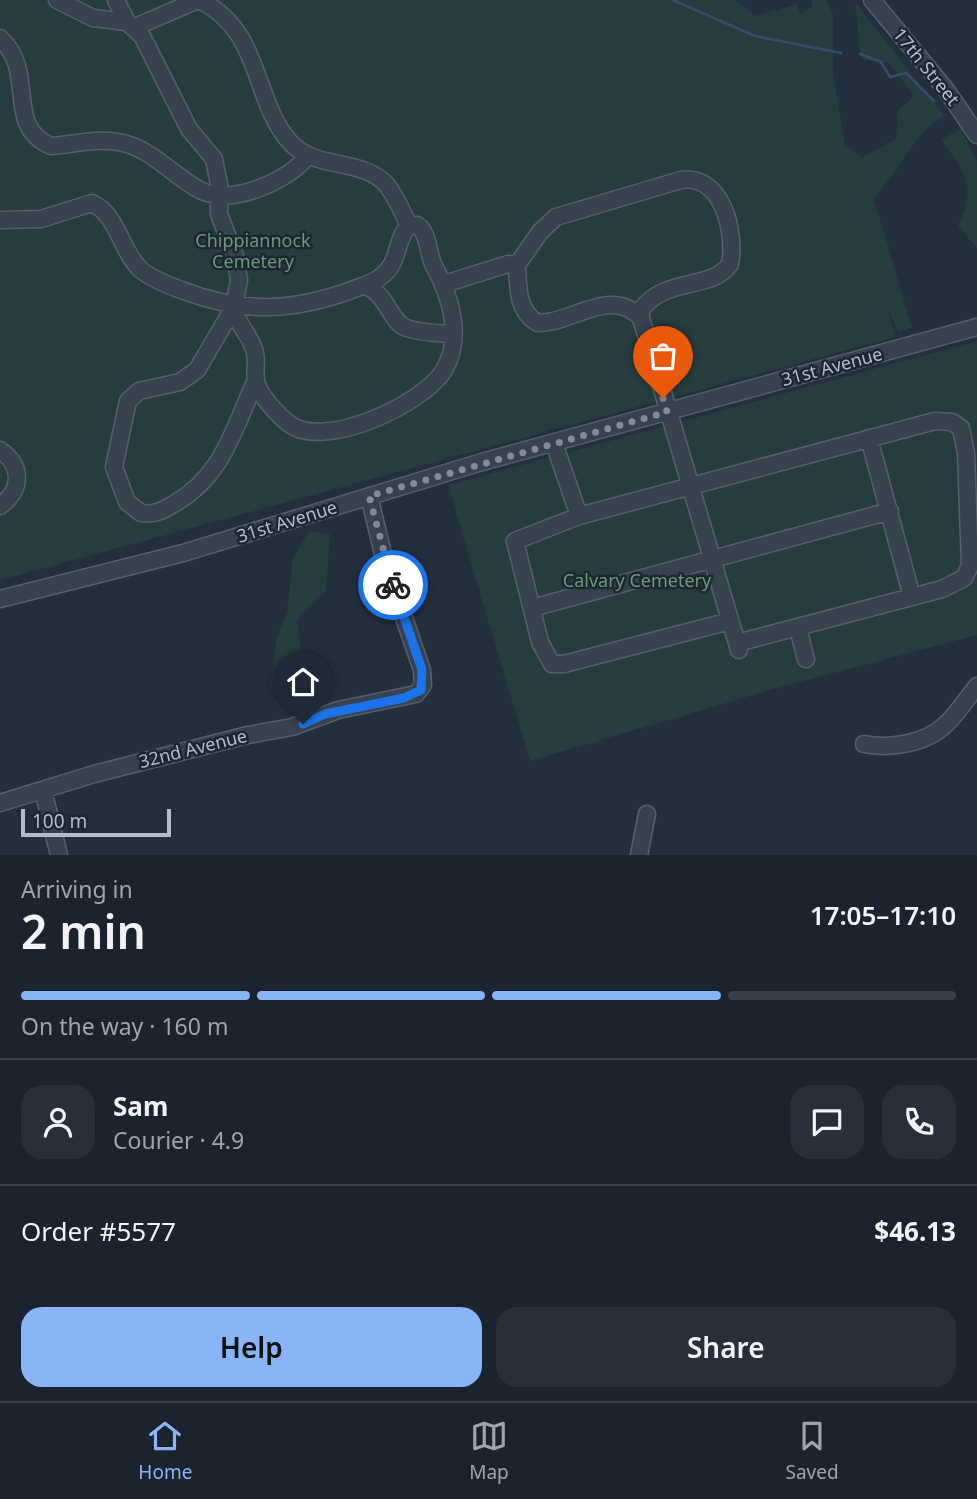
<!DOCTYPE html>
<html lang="en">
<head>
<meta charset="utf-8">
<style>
	:root { --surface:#1b232e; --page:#282f3a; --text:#f1f3f6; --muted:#a0a4aa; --line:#39404a; --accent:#8ab4f8 }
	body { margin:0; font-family:"Noto Sans",sans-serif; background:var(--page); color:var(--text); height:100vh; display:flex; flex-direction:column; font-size:26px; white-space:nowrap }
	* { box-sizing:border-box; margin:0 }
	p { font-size:23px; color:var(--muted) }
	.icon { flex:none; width:38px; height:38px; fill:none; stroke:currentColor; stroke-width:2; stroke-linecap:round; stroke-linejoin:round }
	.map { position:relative; height:855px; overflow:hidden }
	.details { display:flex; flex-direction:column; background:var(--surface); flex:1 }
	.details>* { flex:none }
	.scale { position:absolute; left:21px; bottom:18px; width:150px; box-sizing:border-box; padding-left:7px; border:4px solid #b4bcc9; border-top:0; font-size:19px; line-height:24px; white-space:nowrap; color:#b4bcc9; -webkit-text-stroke:5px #1d2633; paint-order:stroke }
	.pin { position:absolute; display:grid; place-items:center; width:60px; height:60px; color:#fff; margin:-72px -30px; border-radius:50% 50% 50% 0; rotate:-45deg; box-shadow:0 0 7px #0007 }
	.pin .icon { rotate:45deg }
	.courier { position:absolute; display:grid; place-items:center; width:70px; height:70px; margin:-35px; border:5px solid #1a73e8; border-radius:50%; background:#fff; color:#222; box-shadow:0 2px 9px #0007 }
	.summary em { font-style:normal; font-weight:600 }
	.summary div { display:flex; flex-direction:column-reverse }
	.summary { display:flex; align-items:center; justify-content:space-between; height:119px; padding:0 21px }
	h1 { font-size:46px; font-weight:600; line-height:52px }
	.bar { display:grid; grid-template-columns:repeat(4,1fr); gap:10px 7px; align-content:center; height:84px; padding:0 21px }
	.bar i { height:9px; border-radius:5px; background:var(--line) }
	.bar .selected { background:var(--accent) }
	.bar p { grid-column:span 4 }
	.line { display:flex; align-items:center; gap:18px; padding:0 21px; border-top:2px solid var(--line) }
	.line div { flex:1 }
	.round { display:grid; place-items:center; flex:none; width:74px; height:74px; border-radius:21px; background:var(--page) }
	.button { display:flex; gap:14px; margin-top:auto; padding:14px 21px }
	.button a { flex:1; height:80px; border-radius:21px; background:var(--accent); color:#111; font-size:28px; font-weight:600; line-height:80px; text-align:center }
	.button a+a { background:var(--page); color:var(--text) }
	.dock { display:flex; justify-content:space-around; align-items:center; height:98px; border-top:2px solid var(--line); background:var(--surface); font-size:19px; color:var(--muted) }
	.dock a { display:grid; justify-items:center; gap:4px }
	.dock .selected { color:var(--accent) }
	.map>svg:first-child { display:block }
	.green { fill:#263c3f }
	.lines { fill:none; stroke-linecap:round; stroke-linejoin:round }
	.stream { stroke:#394c67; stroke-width:2.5 }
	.minor-casing { stroke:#565f6c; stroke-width:19 }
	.minor { stroke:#38414e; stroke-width:16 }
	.done { stroke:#828b98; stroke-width:7; stroke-dasharray:0 12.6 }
	.route { stroke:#1a73e8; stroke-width:9 }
	.labels { text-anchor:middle; stroke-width:5; stroke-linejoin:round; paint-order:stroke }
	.street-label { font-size:18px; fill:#b4bcc9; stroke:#1d2633 }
	.park-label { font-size:18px; fill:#6b9a76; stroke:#1d2633 }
</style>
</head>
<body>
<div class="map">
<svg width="977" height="855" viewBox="0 0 977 855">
	<rect width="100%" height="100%" fill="#242f3e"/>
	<path class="green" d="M0 0H735L755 16 797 4 800 14 811 8 813 0H827L833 15V71L845 145 862 157 896 139 898 110 914 96 889 63 861 59 855 2 944 115 923 132 874 199 912 328 898 332 887 307 895 337 0 580Z
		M961 128 977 162V248L958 226C977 186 966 173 941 140Z
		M977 341V635L770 690 530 761 448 485Z
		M309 531 330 534 326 591 297 620 303 668 285 694 270 688 277 637 287 612 293 558Z"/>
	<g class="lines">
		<path class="stream" d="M673 0 755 36 841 53
			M860 54 881 62 890 77 906 73 934 101"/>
		<defs>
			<path id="minor" d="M57 0 93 18 127 22
				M116 0 127 22 142 36 189 129 214 159 219 184V214L235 256 239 280 234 307 197 370 180 382 139 391 128 401 114 467 127 502 141 513C153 515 162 511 172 505 223 477 233 430 256 380
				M199 0C262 30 252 98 289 141 315 171 358 157 385 183 395 194 402 212 409 225
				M872 0 947 91 977 135
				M135 27 198 0
				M0 38C38 73 3 125 51 146 78 144 103 136 130 145 157 154 185 186 207 193 238 203 288 180 308 156
				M0 220 41 219 92 203C118 215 120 250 141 270 152 279 170 286 184 291 244 313 289 312 349 291 361 286 373 284 383 275 400 261 395 240 409 225
				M444 284 508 264 517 265
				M366 286C389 296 390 323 407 328 420 333 438 333 452 334
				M234 307C236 324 249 333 254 349 258 360 254 371 256 381 259 395 278 415 288 423 323 452 425 403 444 370 463 338 451 297 435 268 427 255 430 233 417 225H409
				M641 318C611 286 573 323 538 323 517 312 518 286 517 265L540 232 556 217 681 180C722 174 736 231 730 264 712 291 665 276 641 310V318L739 650
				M869 438 912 597
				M554 443 579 516
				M0 450C23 466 22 490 0 506
				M0 599 183 553 482 462 977 327
				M532 608 890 511
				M730 621 564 664H552L540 642 515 541 579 516 935 421 952 422 961 428 966 453 970 566 964 578 942 589 737 643
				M798 628 806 659
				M864 744C889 749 926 744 946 724 958 713 967 698 977 686
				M43 790 59 855
				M0 803 94 774 248 735 292 727 338 710 416 694 423 685 422 670 386 566 369 496
				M639 855 647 814"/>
		</defs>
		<use href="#minor" class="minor-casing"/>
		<use href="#minor" class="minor"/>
	</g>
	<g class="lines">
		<path class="done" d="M393 585 369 496 667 412 663 398"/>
		<path class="route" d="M303 724 325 714 404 698 421 690 422 670 393 585"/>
	</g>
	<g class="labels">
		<g class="street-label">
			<text transform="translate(926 67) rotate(51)" y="6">17th Street</text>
			<text transform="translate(832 367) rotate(-15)" y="6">31st Avenue</text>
			<text transform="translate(287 522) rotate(-17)" y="6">31st Avenue</text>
			<text transform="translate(193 749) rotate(-14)" y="6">32nd Avenue</text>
		</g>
		<g class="park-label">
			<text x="253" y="247">Chippiannock<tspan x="253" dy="21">Cemetery</tspan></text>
			<text x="637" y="587">Calvary Cemetery</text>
		</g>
	</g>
</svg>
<div class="scale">100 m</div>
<div class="pin" style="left:663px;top:398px;background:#ea580c"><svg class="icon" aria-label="bag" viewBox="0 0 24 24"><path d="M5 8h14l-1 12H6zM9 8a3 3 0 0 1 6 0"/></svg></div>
<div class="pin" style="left:303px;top:724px;background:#1f2937"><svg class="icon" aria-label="home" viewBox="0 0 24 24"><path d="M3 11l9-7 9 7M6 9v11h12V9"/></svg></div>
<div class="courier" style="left:393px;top:585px"><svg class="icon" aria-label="bike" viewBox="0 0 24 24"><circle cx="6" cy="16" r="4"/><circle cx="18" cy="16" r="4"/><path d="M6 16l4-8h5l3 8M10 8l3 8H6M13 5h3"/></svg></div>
</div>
<section class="details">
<div class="summary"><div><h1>2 min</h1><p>Arriving in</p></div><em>17:05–17:10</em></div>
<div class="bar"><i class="selected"></i><i class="selected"></i><i class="selected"></i><i></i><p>On the way · 160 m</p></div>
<div class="line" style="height:126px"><a class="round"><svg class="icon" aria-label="person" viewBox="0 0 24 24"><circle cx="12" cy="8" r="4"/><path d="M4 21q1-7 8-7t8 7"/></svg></a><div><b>Sam</b><p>Courier · 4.9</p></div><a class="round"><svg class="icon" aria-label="chat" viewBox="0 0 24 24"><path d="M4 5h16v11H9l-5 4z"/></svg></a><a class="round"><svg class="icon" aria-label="phone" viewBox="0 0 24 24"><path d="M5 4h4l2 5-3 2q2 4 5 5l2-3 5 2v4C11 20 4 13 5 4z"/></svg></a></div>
<div class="line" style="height:91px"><div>Order #5577</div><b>$46.13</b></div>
<div class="button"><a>Help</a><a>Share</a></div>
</section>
<nav class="dock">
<a class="selected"><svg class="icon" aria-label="home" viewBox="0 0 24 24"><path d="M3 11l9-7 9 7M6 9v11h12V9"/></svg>Home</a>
<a><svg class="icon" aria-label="map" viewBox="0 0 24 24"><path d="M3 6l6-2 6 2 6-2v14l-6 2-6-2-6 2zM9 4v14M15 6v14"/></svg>Map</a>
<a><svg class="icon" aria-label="saved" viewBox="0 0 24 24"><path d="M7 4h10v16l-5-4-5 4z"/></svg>Saved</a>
</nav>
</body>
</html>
